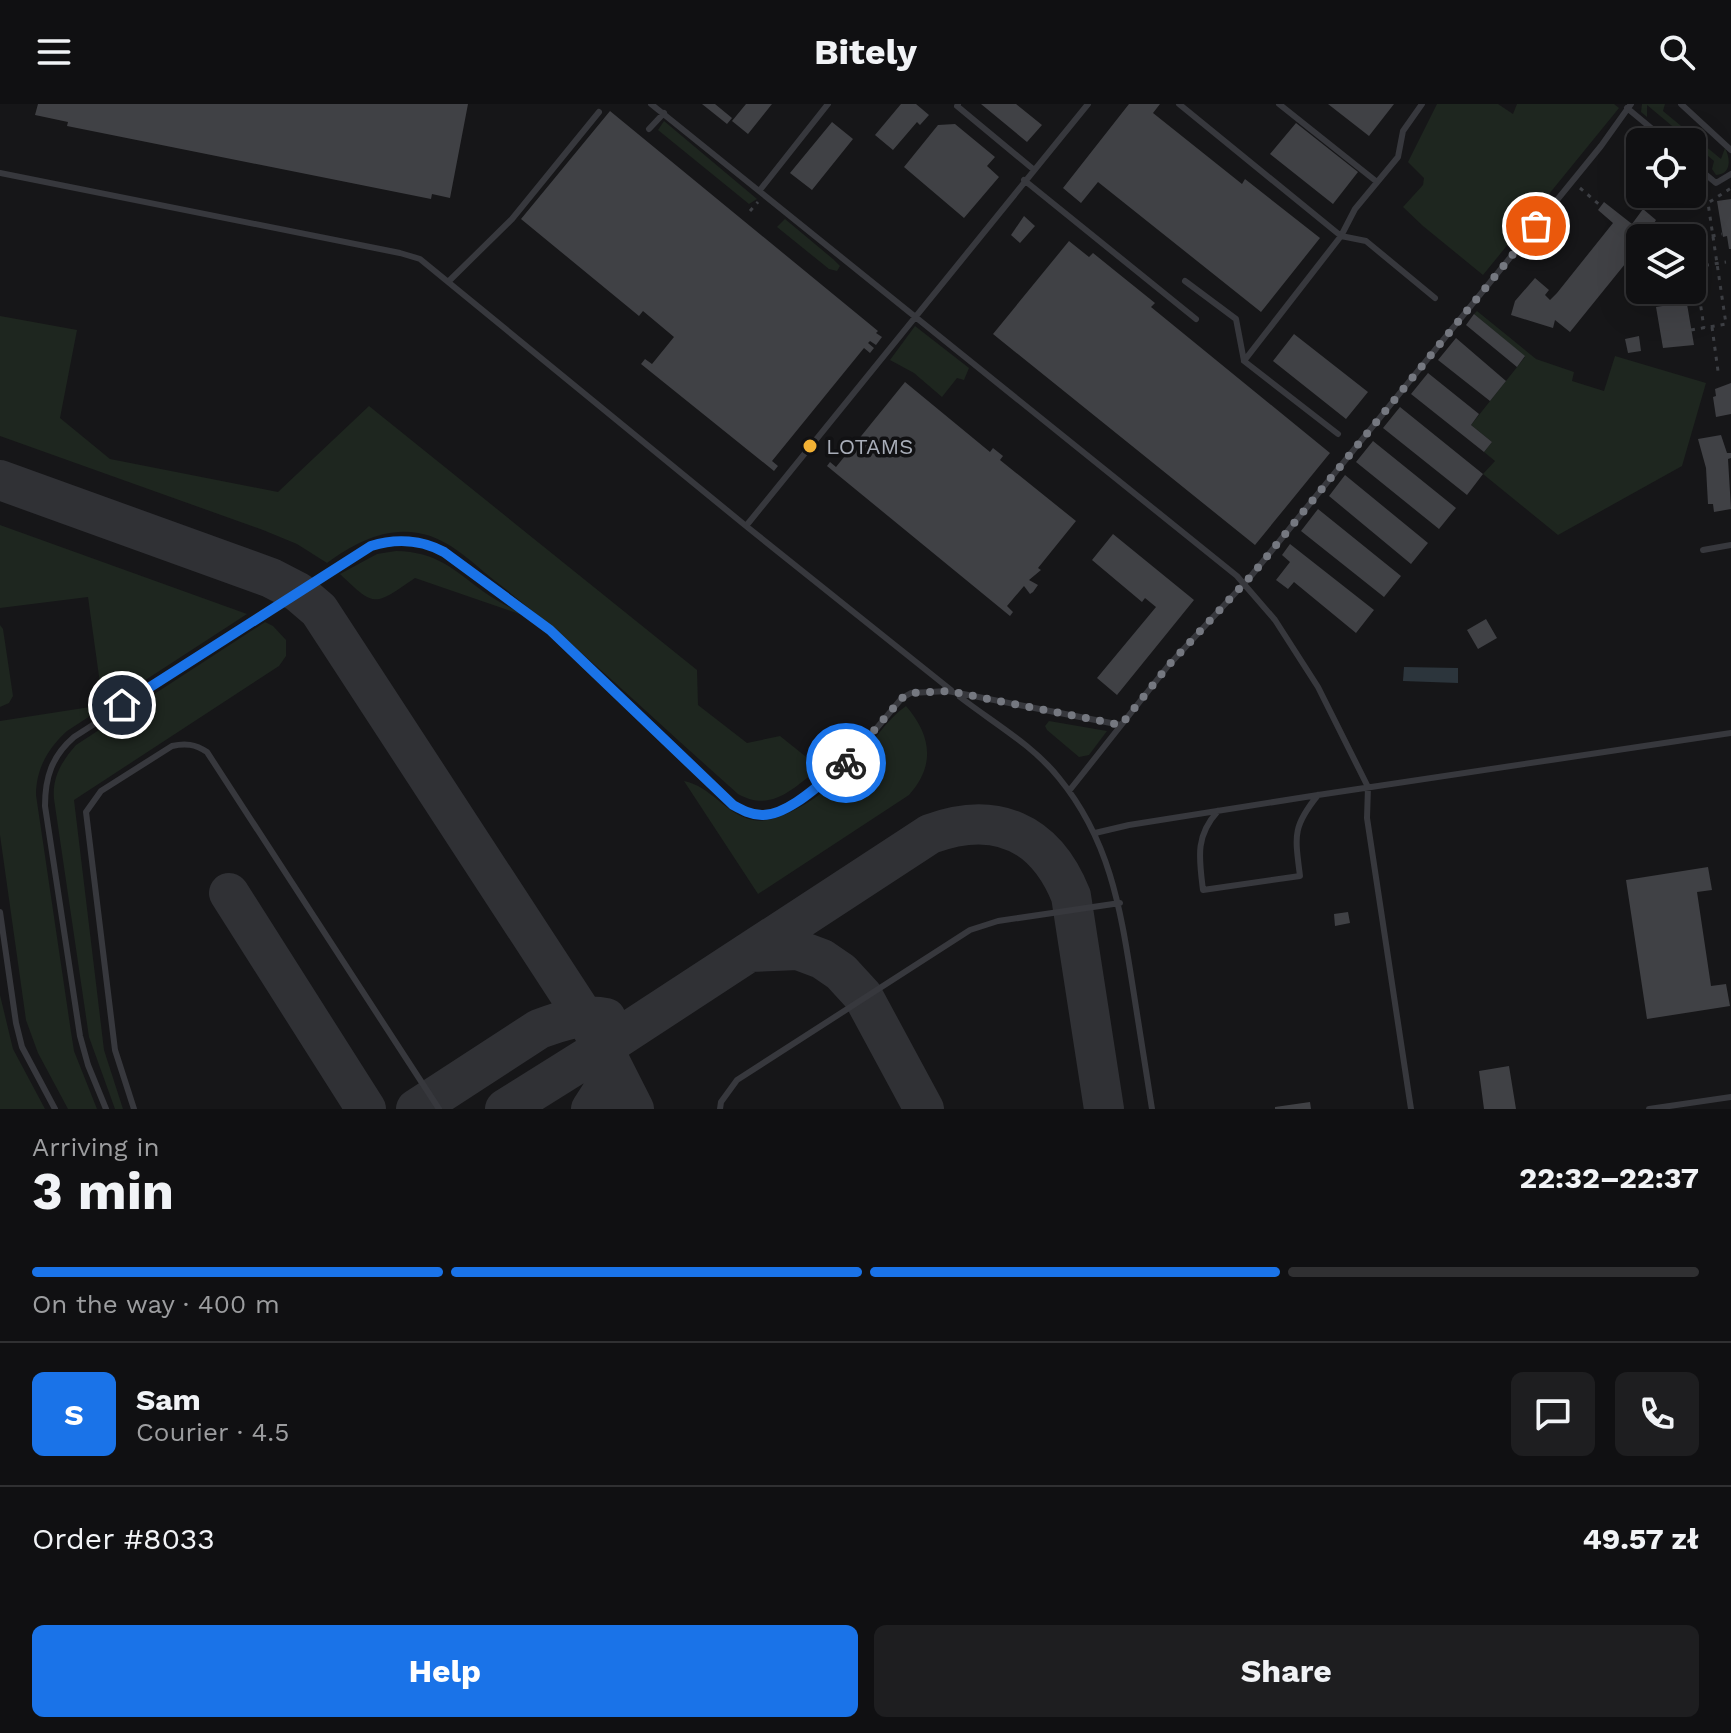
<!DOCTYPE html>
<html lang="en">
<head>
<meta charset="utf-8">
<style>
	:root { --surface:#101012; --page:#1e1e20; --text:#f1f3f6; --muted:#9c9d9f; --line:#303032; --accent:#1a73e8 }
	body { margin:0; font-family:"Work Sans",sans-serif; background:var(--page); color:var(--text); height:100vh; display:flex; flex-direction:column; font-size:30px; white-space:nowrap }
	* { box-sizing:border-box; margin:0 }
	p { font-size:26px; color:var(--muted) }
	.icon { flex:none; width:44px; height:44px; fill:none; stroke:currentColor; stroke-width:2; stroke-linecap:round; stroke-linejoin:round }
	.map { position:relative; height:1005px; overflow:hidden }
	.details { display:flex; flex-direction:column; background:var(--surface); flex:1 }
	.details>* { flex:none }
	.fabs { position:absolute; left:1626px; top:24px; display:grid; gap:16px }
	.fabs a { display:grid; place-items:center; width:80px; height:80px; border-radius:12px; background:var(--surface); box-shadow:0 8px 32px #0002,0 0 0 2px var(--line); font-size:40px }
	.pin { position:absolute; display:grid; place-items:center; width:68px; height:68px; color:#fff; margin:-34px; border:4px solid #fff; border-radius:50%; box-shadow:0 2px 8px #0007 }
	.courier { position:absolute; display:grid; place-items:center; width:80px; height:80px; margin:-40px; border:6px solid #1a73e8; border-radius:50%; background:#fff; color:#222; box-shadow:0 2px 10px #0007 }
	.summary em { font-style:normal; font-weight:700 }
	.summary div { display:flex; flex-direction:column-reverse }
	.summary { display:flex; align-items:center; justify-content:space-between; height:136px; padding:0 32px }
	h1 { font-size:52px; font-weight:700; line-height:60px }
	.bar { display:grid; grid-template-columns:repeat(4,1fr); gap:12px 8px; align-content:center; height:96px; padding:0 32px }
	.bar i { height:10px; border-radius:6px; background:var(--line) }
	.bar .current { background:var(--accent) }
	.bar p { grid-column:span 4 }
	.line { display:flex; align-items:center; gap:20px; padding:0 32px; border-top:2px solid var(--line) }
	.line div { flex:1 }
	.round { display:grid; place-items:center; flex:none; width:84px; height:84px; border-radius:12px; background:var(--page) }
	.primary-button { display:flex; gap:16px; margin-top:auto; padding:16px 32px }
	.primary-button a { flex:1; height:92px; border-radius:12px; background:var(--accent); color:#fff; font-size:32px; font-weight:700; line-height:92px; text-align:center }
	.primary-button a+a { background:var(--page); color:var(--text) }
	header { display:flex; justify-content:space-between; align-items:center; height:104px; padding:0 32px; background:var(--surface); font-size:36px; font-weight:700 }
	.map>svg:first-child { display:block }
	.green { fill:#1e261f }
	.water { fill:#2c353c }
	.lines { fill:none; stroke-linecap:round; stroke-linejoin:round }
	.taxiway { stroke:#303135; stroke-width:40 }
	.building { fill:#404145 }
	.path { stroke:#3d3f44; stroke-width:3; stroke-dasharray:4 6; stroke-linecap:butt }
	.lane { stroke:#37383d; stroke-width:6 }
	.done { stroke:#757880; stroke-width:8; stroke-dasharray:0 14.4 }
	.route { stroke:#1a73e8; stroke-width:10 }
	.poi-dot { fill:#f2b134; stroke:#111113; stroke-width:3 }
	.labels { text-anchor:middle; stroke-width:7; stroke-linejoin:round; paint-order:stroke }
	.poi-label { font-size:22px; fill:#a8adb8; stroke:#111113; text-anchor:start }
</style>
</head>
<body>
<header><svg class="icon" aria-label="menu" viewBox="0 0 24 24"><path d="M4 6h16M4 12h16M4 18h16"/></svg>Bitely<svg class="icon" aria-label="search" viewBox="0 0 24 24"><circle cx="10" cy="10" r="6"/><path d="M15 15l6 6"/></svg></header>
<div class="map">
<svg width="1731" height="1005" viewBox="0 0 1731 1005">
	<rect width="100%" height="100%" fill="#161618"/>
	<path class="green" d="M1437 0H1498L1513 10 1517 0H1614L1619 4 1483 171 1423 122 1403 103 1423 81 1424 74 1408 58Z
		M1642 0H1665L1663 7 1721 55 1725 44C1731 56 1731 70 1716 71L1712 65 1714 57 1647 1V13L1641 8Z
		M664 17 757 95 749 100 658 26Z
		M785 115 833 155 840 162 837 167 829 165 777 123Z
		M1477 207 1536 255 1574 268 1572 277 1604 287 1615 252 1706 279 1682 362 1558 431 1483 370 1495 357 1484 348 1492 338 1471 321 1525 253 1474 210Z
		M0 212 77 226 60 314 110 355 278 388 369 302 697 566 698 601 747 639 780 632 820 664C793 684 772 709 738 690 659 620 583 546 499 480 474 461 450 434 418 429 384 423 353 440 327 459L297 440 263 426 0 332Z
		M915 222 969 264 964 276 957 274 942 293 914 269 890 256Z
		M0 421 247 510 67 627C48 644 36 665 36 691L71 928 74 947 97 1005H68L38 949 26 916 0 731V617L103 601 88 493 0 504Z
		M396 447C437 448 453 465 484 488 498 498 513 505 528 513L415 474C375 501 376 505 340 470L377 450Z
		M265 518 273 522 286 536V552L279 562 74 696 104 946 123 1005H115L89 933 54 695C52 673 62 657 76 641Z
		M0 521 3 525 13 592 9 599 0 603Z
		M906 602C931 631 936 661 909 691L758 790 684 677C711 682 726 711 753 716 781 722 829 686 849 666 869 646 883 618 906 602Z
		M1049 617 1107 627 1089 651 1079 653 1047 626 1045 622Z
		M0 891 13 945 45 1005H0Z"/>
	<path class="water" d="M1404 563 1458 564V579L1403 577Z"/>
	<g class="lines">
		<path class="taxiway" d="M0 376 271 474 298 488 319 506 598 934 634 1005
			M229 789 366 1005
			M750 848 798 846 822 855 841 868 863 892 924 1005
			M416 1005 539 925C561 917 583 909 606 914
			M505 1005 604 943 930 730C995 706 1045 727 1071 792L1104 1005
			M591 1005 609 977 607 950"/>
	</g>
	<path class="building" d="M38 0H468L450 94 432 90 431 95 67 22 68 18 35 11Z
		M702 0H715L732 14 727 20Z
		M746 0H772L748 30 732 17Z
		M901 0H916L929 11 920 21 917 18 893 46 875 31Z
		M981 0H1016L1042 21 1027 38Z
		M1129 0H1160L1153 9 1242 80 1245 75 1320 134 1261 208 1098 78 1081 99 1063 84Z
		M1328 0H1394L1369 32Z
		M610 7 878 227 876 229 882 233 876 241 870 237 868 239 874 244 870 249 864 244 772 357 778 362 774 367 641 260 645 255 652 260 674 233 643 207 639 212 521 115Z
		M832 18 853 35 812 86 790 69Z
		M1296 19 1358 68 1333 100 1270 50Z
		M955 20 995 53 987 62 999 73 964 114 904 63 938 21Z
		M1731 95V145H1729L1727 132 1723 133 1717 97Z
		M1604 98 1632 120 1643 105 1656 116 1653 121 1662 128 1657 134H1640V145L1638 144 1570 228 1555 216 1553 224 1511 211 1515 197 1535 174 1549 186 1545 191 1550 196 1557 189 1613 119 1598 106Z
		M1024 112 1035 122 1020 139 1011 131Z
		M1069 137 1089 153 1093 149 1114 166 1155 199 1151 203 1330 349 1255 441 993 230Z
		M1675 200H1687L1694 241 1663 244 1656 203Z
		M1474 210 1525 252 1517 263 1466 221Z
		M1294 230 1368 288 1346 315 1273 257Z
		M1639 232 1641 247 1628 249 1625 235Z
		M1456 234 1506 277 1490 297 1438 256Z
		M1428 269 1479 310 1471 321 1492 338 1484 348 1411 290Z
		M905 278 990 348 993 344 1003 352 1000 356 1076 417 1038 464 1041 466 1029 476 1038 481 1033 488 1030 490 1024 482 1007 502 1013 508 1010 512 827 362 830 358 836 363Z
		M1731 279V310L1716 313 1713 293 1716 292 1715 285Z
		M1400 303 1483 370 1467 391 1383 324Z
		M1721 331 1727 349H1731V354L1728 355 1731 405 1714 408 1713 400H1708L1706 364 1698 335Z
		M1373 337 1456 404 1439 425 1356 358Z
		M1345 371 1428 439 1411 460 1329 392Z
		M1318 405 1401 472 1384 493 1301 427Z
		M1113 430 1194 496 1117 591 1097 574 1156 503 1145 494 1142 498 1092 456Z
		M1290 440 1374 506 1356 529 1294 478 1288 485 1276 476 1290 458 1282 451Z
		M1486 515 1497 534 1478 545 1467 526Z
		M1708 763 1712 786 1697 788 1711 882 1726 880 1730 902 1647 915 1626 776Z
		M1348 808 1350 819 1335 822 1334 810Z
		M1509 962 1516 1005H1484L1479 967Z
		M1310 998 1311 1005H1275V1003Z"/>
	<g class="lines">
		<path class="path" d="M1580 84 1601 102
			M750 107 758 98
			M1682 131 1687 134
			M1692 136 1722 130
			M1692 143 1704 224
			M1695 163 1726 158
			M1712 223 1718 267
			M1691 226 1726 220 1708 99 1731 84"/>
		<path class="lane" d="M651 0 1237 472 1275 516 1318 583 1368 683 1367 714 1411 1005
			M958 0 957 2 1033 65
			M1179 0 1341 132 1366 137 1435 194
			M1279 0 1377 78
			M1681 0 1731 46
			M1627 4 1668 38
			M649 25 664 9
			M1692 59 1716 79 1731 70
			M0 69 400 149 420 155 746 422 951 586
			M1024 76 1196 215
			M760 86 828 0
			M449 177 512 115 599 8
			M1185 177 1236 215 1244 257 1338 330
			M1244 257 1341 132 1355 105 1398 53 1403 27 1422 0
			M746 422 1088 0
			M1703 446 1731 441
			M960 593C992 618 1033 641 1059 674 1109 735 1120 802 1132 878 1139 920 1145 963 1152 1005
			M1069 687 1168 562 1251 472 1601 42 1631 0
			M1218 707C1195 732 1199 754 1203 786L1300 772C1295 732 1292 723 1318 691
			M1095 729 1129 721 1318 691 1731 629
			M0 808 16 919 22 943 55 1005
			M106 1005 88 961 80 932 45 702C45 673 52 652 74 633L371 442 406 437 433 442 511 495 550 526 733 701 748 710 764 712 793 700 849 657 902 594 911 589 948 587 1121 621
			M134 1005 115 946 86 708 101 687 172 642C185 639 195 640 207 648L439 1005
			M720 1005 721 998 737 976 970 826 998 817 1120 799
			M1649 1005 1731 993"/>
	</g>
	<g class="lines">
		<path class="done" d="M846 659 902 594 911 589 948 587 1121 621 1168 562 1251 472 1536 122"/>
		<path class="route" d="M122 601 371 442C396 434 422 436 444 448L550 526 733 701C742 706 751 711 762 711 789 712 825 675 846 659"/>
	</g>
	<circle class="poi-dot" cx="810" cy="342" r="8"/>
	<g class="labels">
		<g class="poi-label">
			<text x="826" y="350">LOTAMS</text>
		</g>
	</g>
</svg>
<div class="fabs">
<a><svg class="icon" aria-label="locate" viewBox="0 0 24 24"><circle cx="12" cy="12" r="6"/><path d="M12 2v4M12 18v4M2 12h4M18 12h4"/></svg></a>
<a><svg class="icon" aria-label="layers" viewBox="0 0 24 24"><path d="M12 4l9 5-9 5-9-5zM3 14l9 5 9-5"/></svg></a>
</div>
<div class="pin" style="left:1536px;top:122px;background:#ea580c"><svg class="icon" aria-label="bag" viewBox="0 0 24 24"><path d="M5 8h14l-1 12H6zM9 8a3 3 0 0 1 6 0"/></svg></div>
<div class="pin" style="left:122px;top:601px;background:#1f2937"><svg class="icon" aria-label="home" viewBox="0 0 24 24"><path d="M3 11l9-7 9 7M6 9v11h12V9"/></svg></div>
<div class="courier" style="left:846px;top:659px"><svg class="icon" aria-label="bike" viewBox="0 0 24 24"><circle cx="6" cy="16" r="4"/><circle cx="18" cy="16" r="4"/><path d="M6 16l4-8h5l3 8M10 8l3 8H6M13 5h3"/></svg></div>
</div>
<section class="details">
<div class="summary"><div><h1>3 min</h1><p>Arriving in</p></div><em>22:32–22:37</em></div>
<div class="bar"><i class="current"></i><i class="current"></i><i class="current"></i><i></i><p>On the way · 400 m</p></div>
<div class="line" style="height:144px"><b class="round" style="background:var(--accent);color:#fff">S</b><div><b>Sam</b><p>Courier · 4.5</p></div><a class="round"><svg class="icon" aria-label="chat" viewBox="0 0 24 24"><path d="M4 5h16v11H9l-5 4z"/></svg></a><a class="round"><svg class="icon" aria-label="phone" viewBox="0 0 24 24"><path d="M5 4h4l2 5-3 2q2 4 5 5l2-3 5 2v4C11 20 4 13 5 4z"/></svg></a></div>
<div class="line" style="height:104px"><div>Order #8033</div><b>49.57 zł</b></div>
<div class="primary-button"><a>Help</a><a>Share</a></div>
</section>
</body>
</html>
